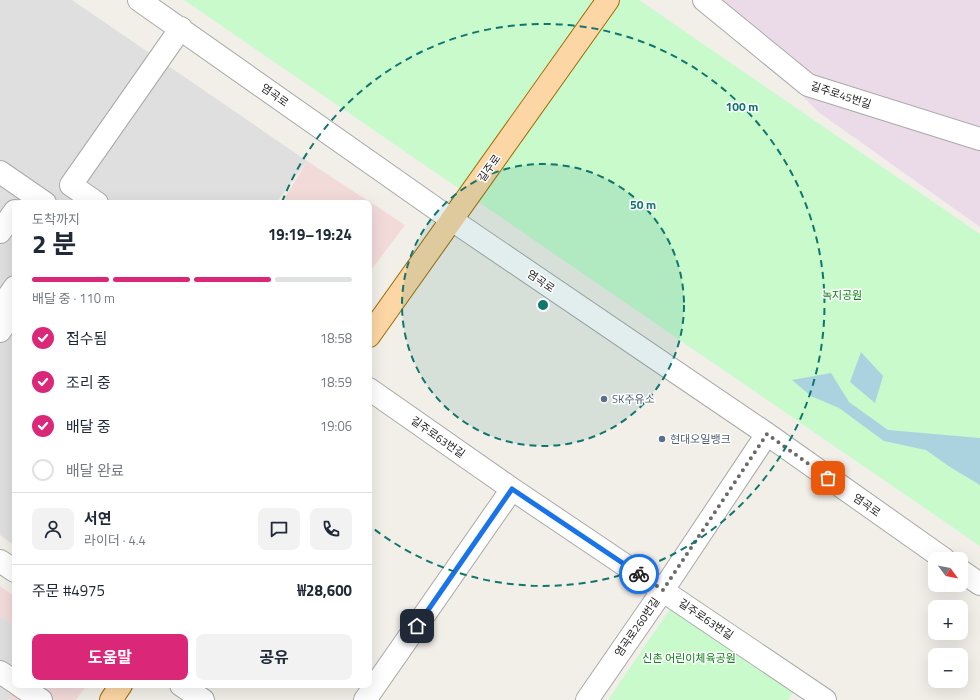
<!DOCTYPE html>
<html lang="ko">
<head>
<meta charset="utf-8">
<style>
	:root { --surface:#fff; --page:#f2f2f3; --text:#1f2937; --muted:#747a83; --line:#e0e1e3; --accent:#db2777 }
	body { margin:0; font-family:"Titillium Web","Noto Sans KR",sans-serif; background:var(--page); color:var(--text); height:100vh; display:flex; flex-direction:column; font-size:15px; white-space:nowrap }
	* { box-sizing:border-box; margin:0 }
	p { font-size:13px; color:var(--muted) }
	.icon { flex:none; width:22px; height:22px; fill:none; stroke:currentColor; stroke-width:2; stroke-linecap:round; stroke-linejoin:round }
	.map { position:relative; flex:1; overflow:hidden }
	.sheet { position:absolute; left:12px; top:200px; width:360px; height:488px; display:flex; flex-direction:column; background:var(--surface); border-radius:8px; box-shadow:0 4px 16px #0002 }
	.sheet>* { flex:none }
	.needle { width:26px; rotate:122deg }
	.tools { position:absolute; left:928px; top:552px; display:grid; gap:8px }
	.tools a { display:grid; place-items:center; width:40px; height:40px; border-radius:8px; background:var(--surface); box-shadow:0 4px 16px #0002; font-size:20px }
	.pin { position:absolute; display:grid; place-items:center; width:34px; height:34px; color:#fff; margin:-17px; border-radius:8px; box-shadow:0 2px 6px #0006 }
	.courier { position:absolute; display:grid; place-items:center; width:40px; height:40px; margin:-20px; border:3px solid #1a73e8; border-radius:50%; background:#fff; color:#222; box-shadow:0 1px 5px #0007 }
	.headline em { font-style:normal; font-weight:700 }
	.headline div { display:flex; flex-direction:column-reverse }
	.headline { display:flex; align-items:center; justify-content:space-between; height:68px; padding:0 20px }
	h1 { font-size:26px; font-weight:700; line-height:30px }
	.bar { display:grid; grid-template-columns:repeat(4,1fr); gap:6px 4px; align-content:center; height:48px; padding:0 20px }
	.bar i { height:5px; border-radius:3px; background:var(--line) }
	.bar .on { background:var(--accent) }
	.bar p { grid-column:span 4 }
	.line { display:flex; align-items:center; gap:10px; padding:0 20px; border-top:1px solid var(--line) }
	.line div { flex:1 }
	.round { display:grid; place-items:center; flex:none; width:42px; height:42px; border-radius:8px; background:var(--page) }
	ol { padding:0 20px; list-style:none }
	li { display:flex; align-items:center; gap:12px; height:44px }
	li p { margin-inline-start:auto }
	li .icon { padding:4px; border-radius:50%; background:var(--accent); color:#fff; stroke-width:4 }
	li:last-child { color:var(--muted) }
	li i { width:22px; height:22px; border:2px solid var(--line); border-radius:50% }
	.action { display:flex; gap:8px; margin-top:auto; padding:8px 20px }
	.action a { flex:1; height:46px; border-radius:8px; background:var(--accent); color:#fff; font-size:16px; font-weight:700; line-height:46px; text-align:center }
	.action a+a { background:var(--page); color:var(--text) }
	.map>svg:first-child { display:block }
	.residential { fill:#e0dfdf }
	.commercial { fill:#f2dad9 }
	.industrial { fill:#ebdbe8 }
	.park { fill:#c8facc }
	.water { fill:#aad3df }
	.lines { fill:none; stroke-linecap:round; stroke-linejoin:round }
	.minor-casing { stroke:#a9a9a9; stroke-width:24 }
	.major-casing { stroke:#a06b00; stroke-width:24 }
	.minor { stroke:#fff; stroke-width:22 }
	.major { stroke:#fcd6a4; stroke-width:22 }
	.done { stroke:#6b6a68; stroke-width:4; stroke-dasharray:0 7.2 }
	.route { stroke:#1a73e8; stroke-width:5 }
	.ring { fill:none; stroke:#0f766e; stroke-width:2; stroke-dasharray:7 5 }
	.service-dot { fill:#5c6f8a; stroke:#fff; stroke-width:1.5 }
	.labels { text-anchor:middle; stroke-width:3; stroke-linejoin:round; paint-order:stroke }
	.street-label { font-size:11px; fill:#222; stroke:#fff }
	.park-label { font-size:11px; fill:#0c8416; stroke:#fff }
	.service-label { font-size:11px; fill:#4e5e75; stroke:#fff; text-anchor:start }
	.centre { fill:#0f766e; stroke:#fff; stroke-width:2 }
	.ring-label { font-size:12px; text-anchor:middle; font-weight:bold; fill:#0f766e; stroke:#fff; stroke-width:3; stroke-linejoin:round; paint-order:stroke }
</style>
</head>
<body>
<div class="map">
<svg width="980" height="700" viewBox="0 0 980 700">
	<rect width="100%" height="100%" fill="#f2efe9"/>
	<path class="residential" d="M0 0H72L307 161 276 203H15V546L0 535Z
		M0 616 15 626V685H19L9 700H0Z"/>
	<path class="commercial" d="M307 161 405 225 369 273V203H282Z
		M0 586 15 597V626L0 616Z
		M19 685H87L76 700H9Z"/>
	<path class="industrial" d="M711 0H980V227L817 111Z"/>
	<path class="park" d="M184 0H639L980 234V546Z
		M677 599 800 682 788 700H608Z"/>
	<path class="water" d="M861 352 883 376 875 403 850 382Z
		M831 373 849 402 888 430 980 438V485L950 467 926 450 884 441 839 408 811 396 792 380Z"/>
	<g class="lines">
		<defs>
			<path id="minor" d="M139 0 452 220 767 434 944 559
				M704 0 808 85 980 139
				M0 172 45 203
				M97 203 71 185 181 28
				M0 232 15 211
				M0 308 15 287
				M0 331 15 309
				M369 389 512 489 825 700
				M0 561 15 571
				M961 571 980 584
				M0 672 15 682
				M19 685 41 700
				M181 685 203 700
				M365 700 512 489
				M587 700 663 590 767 434"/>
			<path id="major" d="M369 336 608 0
				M111 700 121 685"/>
		</defs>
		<use href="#minor" class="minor-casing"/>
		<use href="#major" class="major-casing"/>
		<use href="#minor" class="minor"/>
		<use href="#major" class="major"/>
	</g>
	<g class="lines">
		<path class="done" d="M639 574 663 590 767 434 828 478"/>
		<path class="route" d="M417 626 512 489 639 574"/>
	</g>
	<circle cx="543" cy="305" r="141" fill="#0f766e" fill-opacity=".12"/>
	<g class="ring">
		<circle cx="543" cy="305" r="141"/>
		<path d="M282 202A281 281 0 1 1 370 526"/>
	</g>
	<g class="service-dot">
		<circle cx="604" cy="399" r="4"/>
		<circle cx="662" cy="439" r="4"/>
	</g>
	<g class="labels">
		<g class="street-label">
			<text transform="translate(275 95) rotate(35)" y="4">염곡로</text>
			<text transform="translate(841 95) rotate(18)" y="4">길주로45번길</text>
			<text transform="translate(489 168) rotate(-55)" y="4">길주로</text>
			<text transform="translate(541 281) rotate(34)" y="4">염곡로</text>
			<text transform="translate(438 437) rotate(35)" y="4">길주로63번길</text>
			<text transform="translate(867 505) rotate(35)" y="4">염곡로</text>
			<text transform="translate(706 619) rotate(34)" y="4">길주로63번길</text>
			<text transform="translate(637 627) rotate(-55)" y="4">염곡로260번길</text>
		</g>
		<g class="park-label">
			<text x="842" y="299">녹지공원</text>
			<text x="689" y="662">신촌 어린이체육공원</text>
		</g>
		<g class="service-label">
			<text x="612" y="403">SK주유소</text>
			<text x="670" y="443">현대오일뱅크</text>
		</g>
	</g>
	<circle cx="543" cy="305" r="6" class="centre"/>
	<g class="ring-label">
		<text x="742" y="111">100 m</text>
		<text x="643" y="209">50 m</text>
	</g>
</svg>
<div class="tools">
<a><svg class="needle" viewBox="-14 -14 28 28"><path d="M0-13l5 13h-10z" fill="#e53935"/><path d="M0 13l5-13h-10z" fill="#747a83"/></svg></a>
<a>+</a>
<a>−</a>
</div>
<div class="pin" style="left:828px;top:478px;background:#ea580c"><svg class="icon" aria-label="bag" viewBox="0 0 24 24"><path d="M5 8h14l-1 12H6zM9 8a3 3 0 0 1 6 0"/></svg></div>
<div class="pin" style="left:417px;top:626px;background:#1f2937"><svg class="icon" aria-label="home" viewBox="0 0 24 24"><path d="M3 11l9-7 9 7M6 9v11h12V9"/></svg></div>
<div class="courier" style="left:639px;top:574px"><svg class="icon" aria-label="bike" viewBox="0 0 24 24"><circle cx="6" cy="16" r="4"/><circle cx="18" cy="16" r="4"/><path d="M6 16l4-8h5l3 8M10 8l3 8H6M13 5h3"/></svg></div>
<section class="sheet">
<div class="headline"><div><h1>2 분</h1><p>도착까지</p></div><em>19:19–19:24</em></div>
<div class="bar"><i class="on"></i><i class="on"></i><i class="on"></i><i></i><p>배달 중 · 110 m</p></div>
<ol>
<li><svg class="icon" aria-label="check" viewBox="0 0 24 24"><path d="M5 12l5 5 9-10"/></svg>접수됨<p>18:58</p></li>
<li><svg class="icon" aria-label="check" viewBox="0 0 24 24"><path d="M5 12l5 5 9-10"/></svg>조리 중<p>18:59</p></li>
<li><svg class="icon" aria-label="check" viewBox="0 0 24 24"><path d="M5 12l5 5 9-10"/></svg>배달 중<p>19:06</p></li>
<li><i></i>배달 완료</li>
</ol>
<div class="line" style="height:72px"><a class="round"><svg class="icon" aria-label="person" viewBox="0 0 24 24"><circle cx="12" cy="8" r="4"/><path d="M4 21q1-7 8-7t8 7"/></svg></a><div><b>서연</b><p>라이더 · 4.4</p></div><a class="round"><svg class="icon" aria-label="chat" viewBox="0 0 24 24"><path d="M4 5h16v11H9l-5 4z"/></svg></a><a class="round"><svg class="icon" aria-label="phone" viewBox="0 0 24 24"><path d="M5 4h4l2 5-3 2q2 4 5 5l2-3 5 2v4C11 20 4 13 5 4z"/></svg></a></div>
<div class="line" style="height:52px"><div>주문 #4975</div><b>₩28,600</b></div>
<div class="action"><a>도움말</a><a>공유</a></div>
</section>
</div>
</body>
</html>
